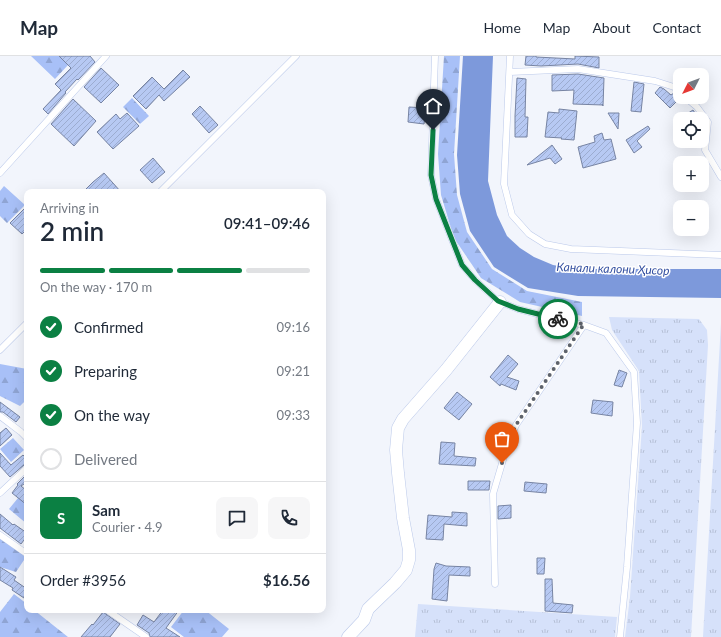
<!DOCTYPE html>
<html lang="en">
<head>
<meta charset="utf-8">
<style>
	:root { --surface:#fff; --page:#f6f6f7; --text:#1f2937; --muted:#747a83; --line:#e0e1e3; --accent:#0b8043 }
	body { margin:0; font-family:Lato,sans-serif; background:var(--page); color:var(--text); height:100vh; display:flex; flex-direction:column; font-size:15px; white-space:nowrap }
	* { box-sizing:border-box; margin:0 }
	p { font-size:13px; color:var(--muted) }
	.icon { flex:none; width:22px; height:22px; fill:none; stroke:currentColor; stroke-width:2; stroke-linecap:round; stroke-linejoin:round }
	.map { position:relative; flex:1; overflow:hidden }
	.details { position:absolute; left:24px; top:133px; width:302px; height:424px; display:flex; flex-direction:column; background:var(--surface); border-radius:8px; box-shadow:0 4px 16px #0002 }
	.details>* { flex:none }
	.needle { width:26px; rotate:228deg }
	.tools { position:absolute; left:673px; top:12px; display:grid; gap:8px }
	.tools a { display:grid; place-items:center; width:36px; height:36px; border-radius:8px; background:var(--surface); box-shadow:0 4px 16px #0002; font-size:20px }
	.pin { position:absolute; display:grid; place-items:center; width:34px; height:34px; color:#fff; margin:-41px -17px; border-radius:50% 50% 50% 0; rotate:-45deg; box-shadow:0 0 4px #0007 }
	.pin .icon { rotate:45deg }
	.courier { position:absolute; display:grid; place-items:center; width:40px; height:40px; margin:-20px; border:3px solid #0b8043; border-radius:50%; background:#fff; color:#222; box-shadow:0 1px 5px #0007 }
	.headline em { font-style:normal; font-weight:600 }
	.headline div { display:flex; flex-direction:column-reverse }
	.headline { display:flex; align-items:center; justify-content:space-between; height:68px; padding:0 16px }
	h1 { font-size:26px; font-weight:600; line-height:30px }
	.bar { display:grid; grid-template-columns:repeat(4,1fr); gap:6px 4px; align-content:center; height:48px; padding:0 16px }
	.bar i { height:5px; border-radius:3px; background:var(--line) }
	.bar .on { background:var(--accent) }
	.bar p { grid-column:span 4 }
	.line { display:flex; align-items:center; gap:10px; padding:0 16px; border-top:1px solid var(--line) }
	.line div { flex:1 }
	.round { display:grid; place-items:center; flex:none; width:42px; height:42px; border-radius:8px; background:var(--page) }
	ol { padding:0 16px; list-style:none }
	li { display:flex; align-items:center; gap:12px; height:44px }
	li p { margin-inline-start:auto }
	li .icon { padding:4px; border-radius:50%; background:var(--accent); color:#fff; stroke-width:4 }
	li:last-child { color:var(--muted) }
	li i { width:22px; height:22px; border:2px solid var(--line); border-radius:50% }
	header { display:flex; align-items:center; gap:24px; box-sizing:border-box; height:56px; padding:0 20px; background:var(--surface); border-bottom:1px solid var(--line) }
	header strong { font-size:19px }
	nav { display:flex; gap:22px; margin-inline-start:auto; font-size:14px }
	.map>svg:first-child { display:block }
	.grass { fill:url(#grass-tufts) }
	.forest { fill:url(#forest-firs) }
	.water { fill:#7d99db }
	.building { fill:url(#building-hatch); stroke:#7784a3 }
	.lines { fill:none; stroke-linecap:round; stroke-linejoin:round }
	.service-casing { stroke:#bbc9ea; stroke-width:7 }
	.minor-casing { stroke:#bbc9ea; stroke-width:13 }
	.service { stroke:#fff; stroke-width:6 }
	.minor { stroke:#fff; stroke-width:12 }
	.done { stroke:#5e636c; stroke-width:4; stroke-dasharray:0 7.2 }
	.route { stroke:#0b8043; stroke-width:5 }
	.labels { text-anchor:middle; stroke-width:3; stroke-linejoin:round; paint-order:stroke }
	.water-label { font-size:12px; font-style:italic; fill:#3551a1; stroke:#fff }
</style>
</head>
<body>
<header>
<strong>Map</strong>
<nav><a>Home</a><a>Map</a><a>About</a><a>Contact</a></nav>
</header>
<div class="map">
<svg width="721" height="581" viewBox="0 0 721 581">
	<defs>
		<pattern id="grass-tufts" width="24" height="20" patternUnits="userSpaceOnUse"><rect width="24" height="20" fill="#d6e1fa"/><path d="M3 7l-1-3M5 7V3M7 7l1-3M15 17l-1-3M17 17v-4M19 17l1-3" fill="none" stroke="#b6c0d6"/></pattern>
		<pattern id="forest-firs" width="22" height="20" patternUnits="userSpaceOnUse"><rect width="22" height="20" fill="#a8c0f7"/><path d="M5 1l3.5 6h-7zM16 11l3.5 6h-7z" fill="#8fa4d3"/></pattern>
		<pattern id="building-hatch" width="6" height="6" patternUnits="userSpaceOnUse"><rect width="6" height="6" fill="#b7c9f3"/><path d="M-1 1l2-2M0 6l6-6M5 7l2-2" fill="none" stroke="#9cacd0"/></pattern>
	</defs>
	<rect width="100%" height="100%" fill="#f2f5fc"/>
	<path class="grass" d="M609 261 699 263 707 274 708 289 691 581H625L630 541 642 370 639 315 612 274Z
		M721 267V581H703Z
		M418 548 617 561 615 581H415Z"/>
	<path class="forest" d="M31 0H59L68 9 55 23Z
		M444 0H460L454 98 457 139 467 176 492 213 527 235 582 246V260L520 246 481 222 454 182 441 139 438 98Z
		M132 42 149 60 140 68 123 51Z
		M4 130 25 149 7 167 0 160V135Z
		M0 308 27 313V343L20 350 0 340Z
		M13 382 24 394 11 406 0 393Z
		M27 431V468L9 453Z
		M0 482 26 501 16 516 0 511Z
		M14 538 27 548V554H34L68 581H0V556Z
		M184 554H205L229 573 222 581H184L171 571Z"/>
	<path class="water" d="M463 0H493L488 125 497 159 507 180 520 192 534 201 553 209 576 213H721V242L578 240 528 232 494 211 470 175 460 138 457 99Z"/>
	<path class="building" d="M59 0H90L95 6 78 24 77 23 65 36 66 37 48 58 43 53 61 34 55 28 71 12Z
		M526 0H536V1L575 3V0L599 1V12L578 8 541 10 525 9Z
		M101 12 119 29 101 47 84 31Z
		M183 14 190 21 164 45 159 39 146 53 133 40 152 21 164 33Z
		M578 18 604 22 603 50 602 48 603 49 573 48 574 34 552 35V19Z
		M517 22 526 23 525 61H528L527 81H515V60Z
		M634 26 644 28 641 56 631 55Z
		M660 31 664 33 671 39 674 37 680 42 670 52 655 37Z
		M73 43 96 65 74 90 51 68Z
		M200 50 218 69 209 77 192 58Z
		M409 51 426 52 424 68 408 66Z
		M559 53 577 55 574 84 561 83 562 82 545 81 548 56 559 57Z
		M693 54 699 63H679Z
		M127 57 139 70 113 93 97 76 116 58 120 63Z
		M608 57H619L618 73Z
		M648 70 650 73 637 85 642 91 634 97 626 84Z
		M602 77 604 84 611 83 616 103 583 112 578 91 595 86 594 80Z
		M552 89 562 103 555 108 550 102 527 109Z
		M153 102 165 116 152 127 140 114Z
		M104 117 121 136H83L93 126Z
		M27 150V173L22 178 10 167Z
		M508 299 518 308 507 321 519 325 516 334 501 328 500 330 490 321Z
		M619 314 627 317 622 331 614 329Z
		M457 336 472 348 459 364 444 352Z
		M593 344 613 346 612 360 591 357Z
		M0 346 20 361 16 366 3 356H0Z
		M6 372 12 379 0 390V377Z
		M441 386 455 387 454 400 476 402 475 410 439 408Z
		M0 397 11 409 23 399 27 403V408L24 409 10 421 0 410Z
		M27 418V426L21 430 27 435V449L12 437 18 429 17 428Z
		M468 425H490L489 434H468Z
		M525 426 547 428 546 437 524 435Z
		M511 449V462L498 463V450Z
		M452 456 467 457V470L444 468 443 484 426 483 428 459 452 461Z
		M0 458 13 469 14 468 27 477V480L21 488 0 472Z
		M537 502H545L544 518H537Z
		M436 507 446 510 470 511V520L449 519 447 545 432 543 434 513Z
		M0 511 16 521 14 524 27 533V544L12 534 13 532 0 524Z
		M545 523H552L553 547 573 549 572 557 545 555Z
		M163 554H179L166 572 180 581H150L149 577 137 569 143 559 154 566Z
		M103 556 120 568 110 581H81L92 568 93 569Z"/>
	<g class="lines">
		<defs>
			<path id="service" d="M435 0 431 119 436 143 462 209 475 224 498 245 518 253 553 262 584 269
				M510 0 504 128 512 159 529 178 545 188 571 193 721 199
				M510 16 578 13 655 25 674 31 680 36
				M685 41 697 51 708 66 705 94 721 121
				M0 117 106 0
				M160 136 296 0
				M0 294 27 267
				M0 360 21 376 27 382
				M0 437 27 412
				M0 479 27 498
				M495 528 493 438 508 387 516 369 584 269 606 277 634 316 637 367 627 511 620 581
				M107 554 146 581"/>
			<path id="minor" d="M348 581 364 564 368 553 395 527 406 514 409 504V494L403 462 398 417 396 394 398 372 403 363 446 314 500 246"/>
		</defs>
		<use href="#service" class="service-casing"/>
		<use href="#minor" class="minor-casing"/>
		<use href="#service" class="service"/>
		<use href="#minor" class="minor"/>
	</g>
	<g class="lines">
		<path class="done" d="M502 407 508 387 516 369 584 268 558 263"/>
		<path class="route" d="M433 74 431 119 436 143 462 209 475 224 498 245 518 253 558 263"/>
	</g>
	<g class="labels">
		<g class="water-label">
			<text transform="translate(613 213) rotate(2)" y="4">Канали калони Ҳисор</text>
		</g>
	</g>
</svg>
<div class="tools">
<a><svg class="needle" viewBox="-14 -14 28 28"><path d="M0-13l5 13h-10z" fill="#e53935"/><path d="M0 13l5-13h-10z" fill="#747a83"/></svg></a>
<a><svg class="icon" aria-label="locate" viewBox="0 0 24 24"><circle cx="12" cy="12" r="6"/><path d="M12 2v4M12 18v4M2 12h4M18 12h4"/></svg></a>
<a>+</a>
<a>−</a>
</div>
<div class="pin" style="left:502px;top:407px;background:#ea580c"><svg class="icon" aria-label="bag" viewBox="0 0 24 24"><path d="M5 8h14l-1 12H6zM9 8a3 3 0 0 1 6 0"/></svg></div>
<div class="pin" style="left:433px;top:74px;background:#1f2937"><svg class="icon" aria-label="home" viewBox="0 0 24 24"><path d="M3 11l9-7 9 7M6 9v11h12V9"/></svg></div>
<div class="courier" style="left:558px;top:263px"><svg class="icon" aria-label="bike" viewBox="0 0 24 24"><circle cx="6" cy="16" r="4"/><circle cx="18" cy="16" r="4"/><path d="M6 16l4-8h5l3 8M10 8l3 8H6M13 5h3"/></svg></div>
<section class="details">
<div class="headline"><div><h1>2 min</h1><p>Arriving in</p></div><em>09:41–09:46</em></div>
<div class="bar"><i class="on"></i><i class="on"></i><i class="on"></i><i></i><p>On the way · 170 m</p></div>
<ol>
<li><svg class="icon" aria-label="check" viewBox="0 0 24 24"><path d="M5 12l5 5 9-10"/></svg>Confirmed<p>09:16</p></li>
<li><svg class="icon" aria-label="check" viewBox="0 0 24 24"><path d="M5 12l5 5 9-10"/></svg>Preparing<p>09:21</p></li>
<li><svg class="icon" aria-label="check" viewBox="0 0 24 24"><path d="M5 12l5 5 9-10"/></svg>On the way<p>09:33</p></li>
<li><i></i>Delivered</li>
</ol>
<div class="line" style="height:72px"><b class="round" style="background:var(--accent);color:#fff">S</b><div><b>Sam</b><p>Courier · 4.9</p></div><a class="round"><svg class="icon" aria-label="chat" viewBox="0 0 24 24"><path d="M4 5h16v11H9l-5 4z"/></svg></a><a class="round"><svg class="icon" aria-label="phone" viewBox="0 0 24 24"><path d="M5 4h4l2 5-3 2q2 4 5 5l2-3 5 2v4C11 20 4 13 5 4z"/></svg></a></div>
<div class="line" style="height:52px"><div>Order #3956</div><b>$16.56</b></div>
</section>
</div>
</body>
</html>
